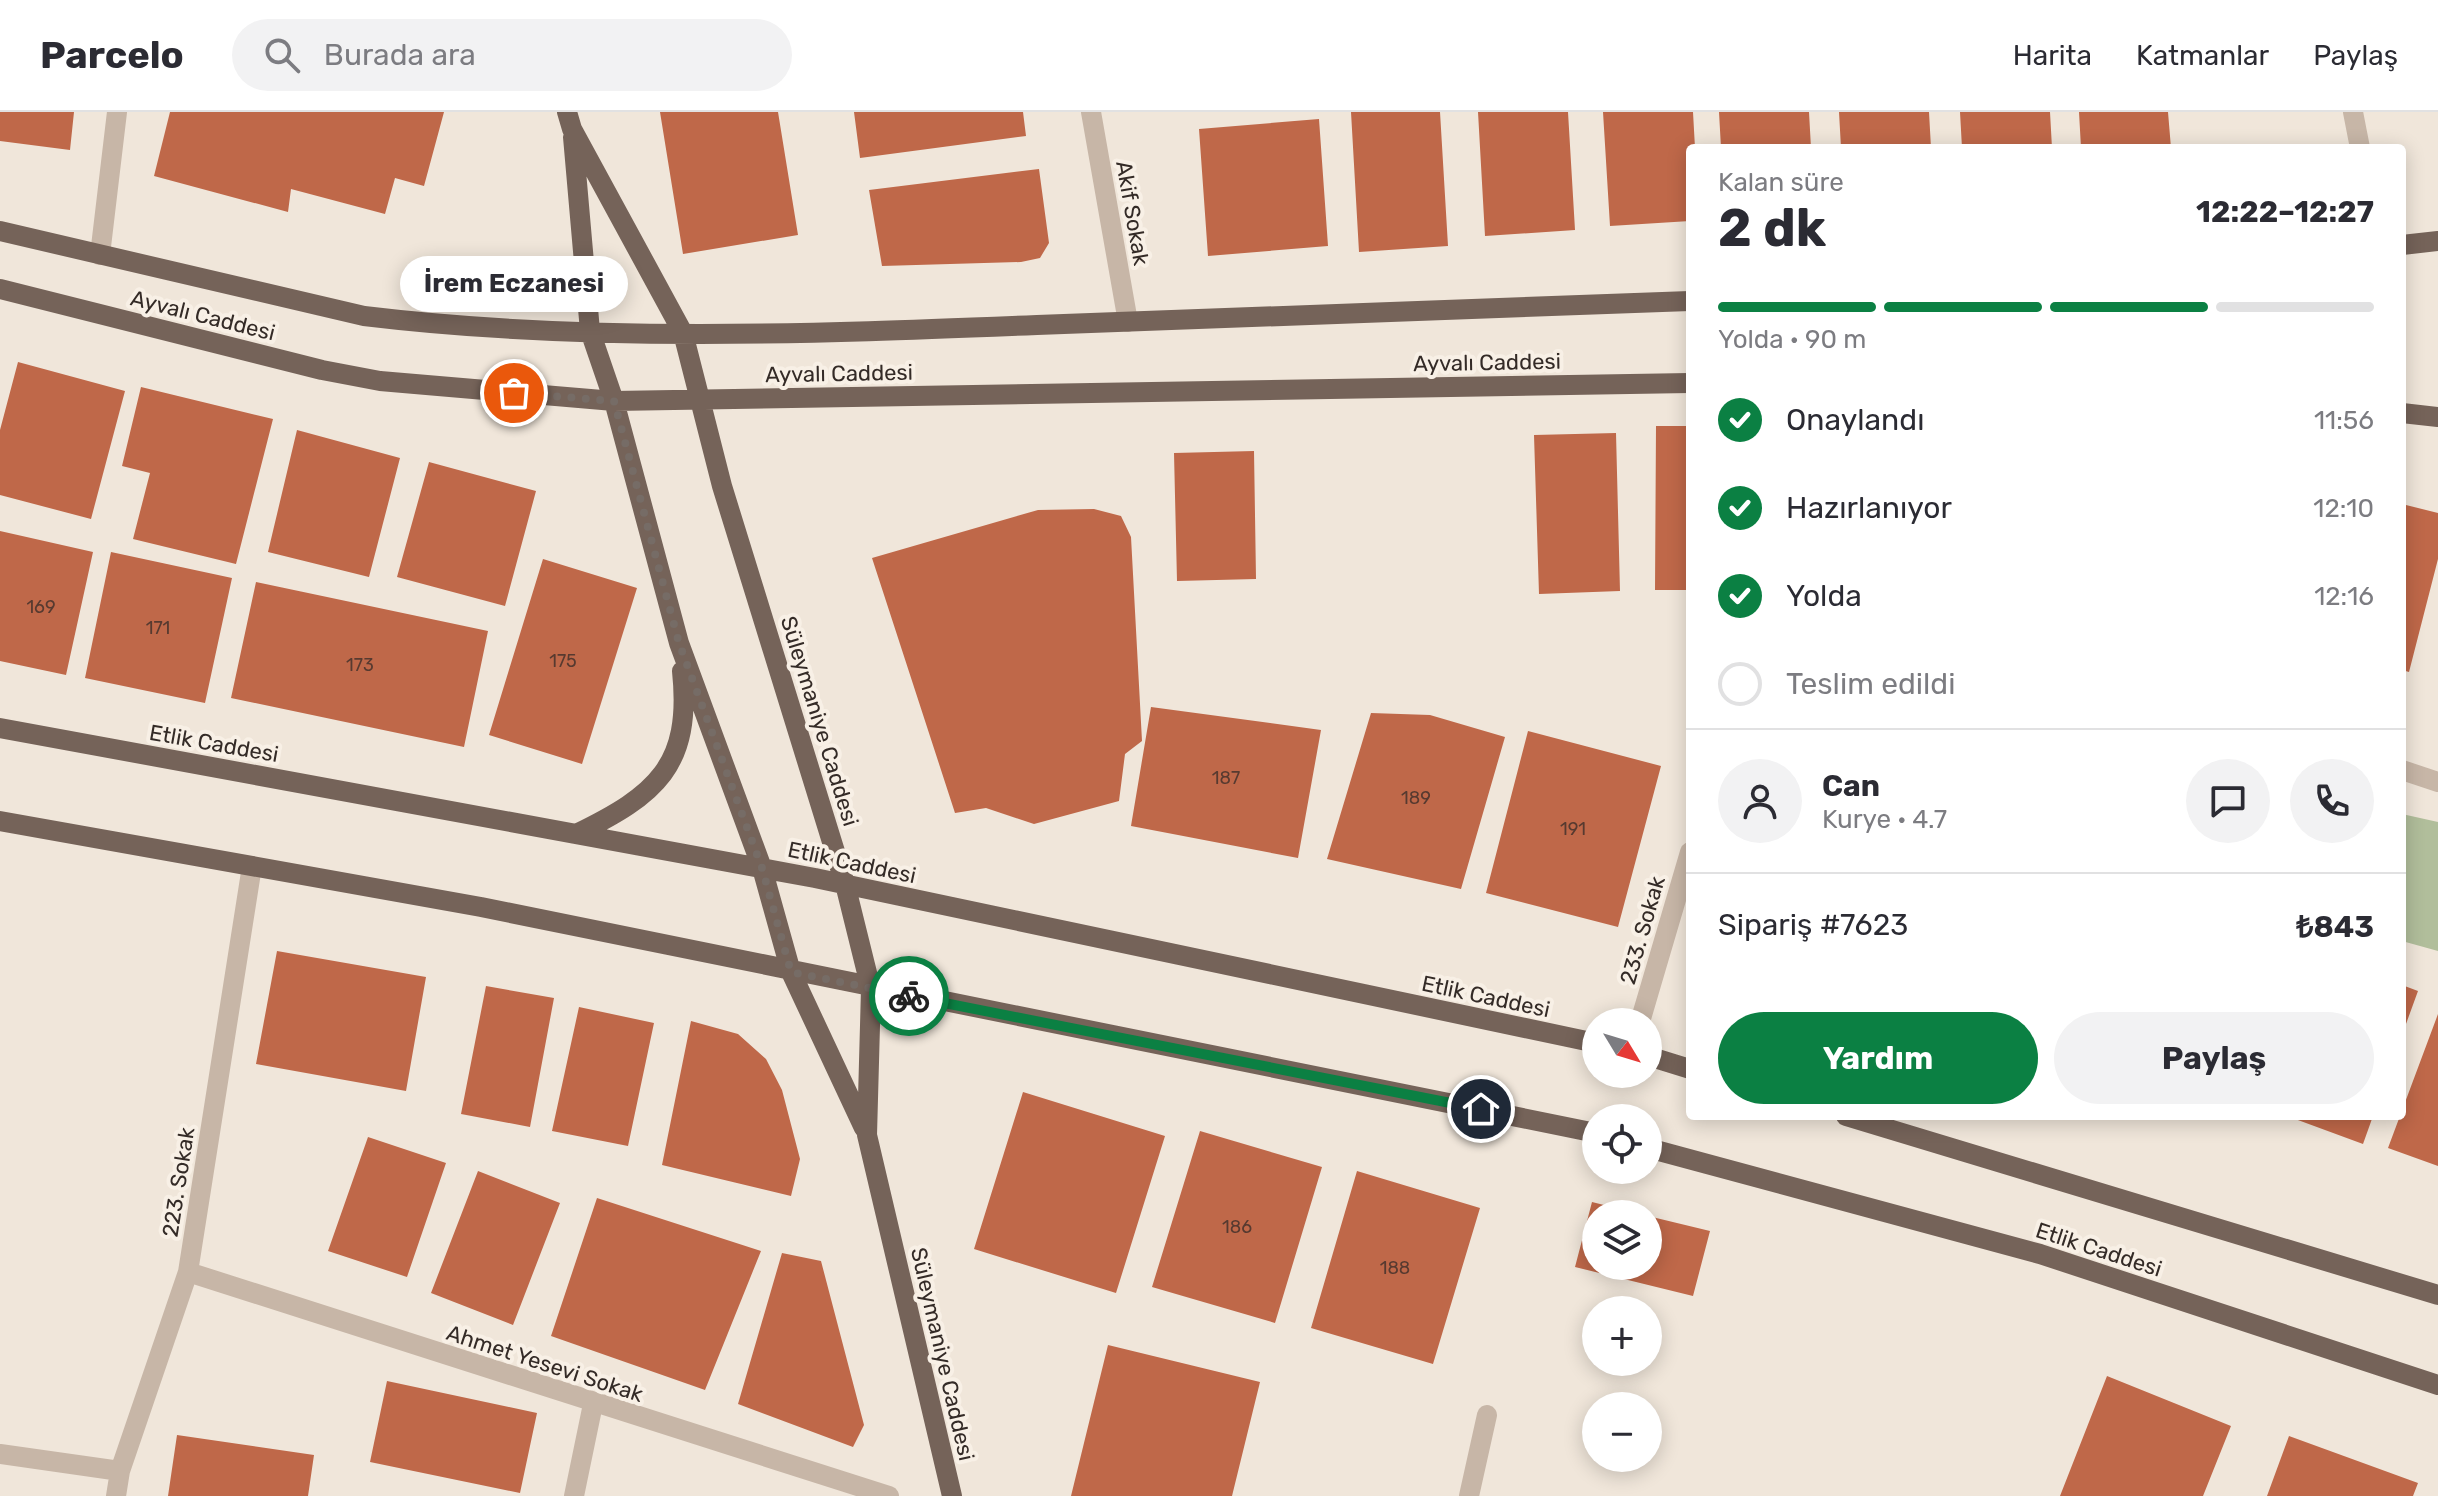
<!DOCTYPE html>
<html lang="tr">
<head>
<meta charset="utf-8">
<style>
	:root { --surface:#fff; --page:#f2f2f3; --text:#2b2b33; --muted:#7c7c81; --line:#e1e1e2; --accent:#0b8043 }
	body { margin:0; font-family:Rubik,sans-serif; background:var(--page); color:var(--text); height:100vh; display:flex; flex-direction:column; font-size:30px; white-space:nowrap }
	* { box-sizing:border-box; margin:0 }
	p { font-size:26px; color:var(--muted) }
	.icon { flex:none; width:44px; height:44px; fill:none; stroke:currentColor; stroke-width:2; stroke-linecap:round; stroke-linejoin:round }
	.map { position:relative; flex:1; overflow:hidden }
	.panel { position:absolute; left:1686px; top:32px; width:720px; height:976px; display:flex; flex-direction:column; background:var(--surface); border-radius:8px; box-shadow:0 4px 20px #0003 }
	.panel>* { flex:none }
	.needle { width:52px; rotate:128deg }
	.tools { position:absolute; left:1582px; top:896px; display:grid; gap:16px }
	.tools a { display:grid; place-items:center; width:80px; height:80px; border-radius:50%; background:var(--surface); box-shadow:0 4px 20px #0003; font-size:40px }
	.pin { position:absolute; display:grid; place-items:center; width:68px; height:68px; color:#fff; margin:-34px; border:4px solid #fff; border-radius:50%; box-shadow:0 2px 8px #0007 }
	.courier { position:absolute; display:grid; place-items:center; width:80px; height:80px; margin:-40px; border:6px solid #0b8043; border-radius:50%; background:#fff; color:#222; box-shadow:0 2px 10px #0007 }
	.bubble { position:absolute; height:56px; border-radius:28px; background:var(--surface); box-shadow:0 4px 20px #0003; font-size:26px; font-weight:700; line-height:56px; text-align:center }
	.overview em { font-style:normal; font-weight:700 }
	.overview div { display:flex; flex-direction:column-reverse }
	.overview { display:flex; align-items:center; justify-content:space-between; height:136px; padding:0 32px }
	h1 { font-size:52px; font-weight:700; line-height:60px }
	.bar { display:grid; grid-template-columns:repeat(4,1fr); gap:12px 8px; align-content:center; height:96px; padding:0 32px }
	.bar i { height:10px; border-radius:6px; background:var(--line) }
	.bar .selected { background:var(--accent) }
	.bar p { grid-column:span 4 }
	.line { display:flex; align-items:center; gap:20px; padding:0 32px; border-top:2px solid var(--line) }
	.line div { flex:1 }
	.round { display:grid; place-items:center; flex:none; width:84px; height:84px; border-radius:42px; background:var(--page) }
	ol { padding:0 32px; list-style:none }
	li { display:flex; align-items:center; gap:24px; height:88px }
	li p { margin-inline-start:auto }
	li .icon { padding:8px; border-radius:50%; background:var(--accent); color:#fff; stroke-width:4 }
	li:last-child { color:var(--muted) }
	li i { width:44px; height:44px; border:4px solid var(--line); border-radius:50% }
	.primary-button { display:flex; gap:16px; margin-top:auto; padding:16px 32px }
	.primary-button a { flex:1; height:92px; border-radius:48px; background:var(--accent); color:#fff; font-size:32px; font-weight:700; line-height:92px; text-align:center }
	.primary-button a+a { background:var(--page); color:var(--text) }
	header { display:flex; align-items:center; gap:48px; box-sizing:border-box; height:112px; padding:0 40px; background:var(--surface); border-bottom:2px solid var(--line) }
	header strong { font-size:38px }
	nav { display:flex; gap:44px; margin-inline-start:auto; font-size:28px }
	.search { width:560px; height:72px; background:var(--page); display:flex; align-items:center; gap:20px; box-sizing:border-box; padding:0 28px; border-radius:44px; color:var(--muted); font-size:30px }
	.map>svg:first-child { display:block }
	.green { fill:#b1be9b }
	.building { fill:#bf6849 }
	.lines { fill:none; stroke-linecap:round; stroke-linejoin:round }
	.minor { stroke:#c7b6a7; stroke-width:20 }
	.major { stroke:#756359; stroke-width:20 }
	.done { stroke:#766c66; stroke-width:8; stroke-dasharray:0 14.4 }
	.route { stroke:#0b8043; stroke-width:10 }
	.labels { text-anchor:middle; stroke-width:8; stroke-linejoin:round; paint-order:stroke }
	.number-label { font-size:18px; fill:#573a30 }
	.street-label { font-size:22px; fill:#342b27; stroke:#f8f0e6 }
</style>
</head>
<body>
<header>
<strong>Parcelo</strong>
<div class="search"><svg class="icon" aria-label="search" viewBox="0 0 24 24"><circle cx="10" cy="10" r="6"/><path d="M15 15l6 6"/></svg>Burada ara</div>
<nav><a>Harita</a><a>Katmanlar</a><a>Paylaş</a></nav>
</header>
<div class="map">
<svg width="2438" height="1384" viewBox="0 0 2438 1384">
	<rect width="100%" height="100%" fill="#f0e6da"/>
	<path class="green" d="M2402 702 2438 710V839L2402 829Z"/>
	<path class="building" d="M0 0H74L70 38 0 29Z
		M170 0H444L424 74 395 66 385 102 291 77 288 100 154 64Z
		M660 0H778L798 123 683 142Z
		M854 0H1023L1026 24 860 46Z
		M1351 0H1440L1448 134 1359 140Z
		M1478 0H1568L1575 118 1485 124Z
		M1603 0H1693L1695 36H1690V109L1610 114Z
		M1719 0H1809L1811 36H1721Z
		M1839 0H1929L1931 36H1841Z
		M1960 0H2050L2052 36H1962Z
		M2079 0H2168L2171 36H2081Z
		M1319 7 1328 134 1208 144 1199 17Z
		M1039 57 1049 131 1040 146 1021 150 882 154 869 78Z
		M18 250 125 279 91 407 0 383V318Z
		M141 275 273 307 236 452 133 427 150 361 122 354Z
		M1656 314H1690V478H1655Z
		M297 318 400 346 369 465 268 440Z
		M1616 321 1620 479 1539 482 1534 323Z
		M1254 339 1256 467 1177 469 1174 341Z
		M429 350 536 379 505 494 397 465Z
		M2402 392 2438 401V447L2409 560 2402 558Z
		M1094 397 1121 404 1131 425 1142 629 1125 642 1119 689 1034 712 986 696 955 701 872 446 1038 398Z
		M0 419 93 440 66 563 0 549Z
		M111 440 232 466 205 591 85 566Z
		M543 447 637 476 582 652 489 623Z
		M256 470 488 519 464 635 231 586Z
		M1151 595 1321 618 1298 746 1131 714Z
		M1371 601 1430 603 1505 625 1461 777 1327 747Z
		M1528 619 1661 654 1618 815 1486 781Z
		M277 839 426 865 406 979 256 952Z
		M2402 873 2418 879 2402 923Z
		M486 874 554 886 530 1015 461 1002Z
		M579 895 654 911 628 1034 552 1019Z
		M2438 902V1054L2388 1036Z
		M691 909 738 922 766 947 782 978 800 1047 791 1084 662 1053Z
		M1023 980 1165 1024 1116 1181 974 1137Z
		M2287 1004H2373L2363 1032Z
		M1200 1019 1322 1055 1275 1211 1152 1175Z
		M368 1025 446 1051 407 1165 328 1139Z
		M478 1059 560 1091 513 1213 431 1181Z
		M1357 1059 1480 1096 1433 1252 1311 1216Z
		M597 1086 761 1139 705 1278 551 1224Z
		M1592 1090 1636 1101 1596 1102V1154H1648V1104L1710 1119 1693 1184 1575 1155Z
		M782 1141 821 1149 864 1313 853 1335 738 1292Z
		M1108 1233 1260 1270 1232 1384H1071Z
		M2107 1264 2231 1314 2203 1384H2060Z
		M387 1269 537 1301 520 1381 370 1350Z
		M177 1323 314 1343 308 1384H168Z
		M2289 1324 2418 1371 2413 1384H2267Z"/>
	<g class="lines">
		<path class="minor" d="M1091 0 1128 210
			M2353 0 2360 36
			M100 143 117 0
			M2402 658 2438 670
			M1640 910 1690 740
			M188 1160 889 1384
			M0 1342 120 1359
			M116 1384 120 1359 188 1160 252 754
			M574 1384 593 1292
			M1469 1384 1487 1303"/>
		<path class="major" d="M567 0 572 17 683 221 722 374 845 772 871 877 867 1023 952 1384
			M573 25 590 219 614 289 679 531 762 756 791 860 864 1016
			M0 119 364 204C587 231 813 222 1037 213 1255 205 1472 197 1690 189
			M2402 133 2438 129
			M0 177 322 258 380 269 614 289 1690 271
			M2402 301 2438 305
			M0 616 815 766 1596 931
			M0 709 481 795 1596 1021
			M576 722C656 683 692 654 682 559
			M1648 944 1690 957
			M1846 1004 2438 1183
			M1648 1036 2040 1142 2438 1273"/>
	</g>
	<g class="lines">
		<path class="done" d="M514 281 614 289 679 531 762 756 791 860 909 884"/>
		<path class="route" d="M909 884 1481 997"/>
	</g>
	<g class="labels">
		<g class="number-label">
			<text x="41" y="501">169</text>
			<text x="158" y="522">171</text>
			<text x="563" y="555">175</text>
			<text x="360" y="559">173</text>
			<text x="1226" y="672">187</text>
			<text x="1416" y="692">189</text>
			<text x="1573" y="723">191</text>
			<text x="1237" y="1121">186</text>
			<text x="1395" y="1162">188</text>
		</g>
		<g class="street-label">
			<text transform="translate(1133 101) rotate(80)" y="8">Akif Sokak</text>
			<text transform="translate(203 203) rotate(14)" y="8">Ayvalı Caddesi</text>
			<text transform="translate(1487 250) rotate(-1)" y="8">Ayvalı Caddesi</text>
			<text transform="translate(839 261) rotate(-1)" y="8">Ayvalı Caddesi</text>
			<text transform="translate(820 609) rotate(73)" y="8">Süleymaniye Caddesi</text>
			<text transform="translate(214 631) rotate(10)" y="8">Etlik Caddesi</text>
			<text transform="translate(852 750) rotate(12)" y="8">Etlik Caddesi</text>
			<text transform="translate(1642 818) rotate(-74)" y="8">233. Sokak</text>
			<text transform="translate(1486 884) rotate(12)" y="8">Etlik Caddesi</text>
			<text transform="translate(178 1070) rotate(-81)" y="8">223. Sokak</text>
			<text transform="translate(2099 1137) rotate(18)" y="8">Etlik Caddesi</text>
			<text transform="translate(943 1242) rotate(77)" y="8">Süleymaniye Caddesi</text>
			<text transform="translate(545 1251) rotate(18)" y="8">Ahmet Yesevi Sokak</text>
		</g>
	</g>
</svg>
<div class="tools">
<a><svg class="needle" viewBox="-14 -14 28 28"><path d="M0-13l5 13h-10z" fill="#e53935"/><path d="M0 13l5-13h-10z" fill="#7c7c81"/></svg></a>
<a><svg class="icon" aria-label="locate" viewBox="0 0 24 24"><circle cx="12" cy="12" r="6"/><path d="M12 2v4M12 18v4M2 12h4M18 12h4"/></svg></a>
<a><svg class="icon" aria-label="layers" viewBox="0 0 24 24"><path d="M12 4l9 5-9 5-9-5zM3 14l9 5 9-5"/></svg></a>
<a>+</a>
<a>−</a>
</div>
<div class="pin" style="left:514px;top:281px;background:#ea580c"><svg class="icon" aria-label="bag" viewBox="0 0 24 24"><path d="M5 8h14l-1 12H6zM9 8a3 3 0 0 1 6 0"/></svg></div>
<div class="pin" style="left:1481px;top:997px;background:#1f2937"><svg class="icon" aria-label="home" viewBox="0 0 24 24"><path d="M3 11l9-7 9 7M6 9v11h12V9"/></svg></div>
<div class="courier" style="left:909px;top:884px"><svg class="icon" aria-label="bike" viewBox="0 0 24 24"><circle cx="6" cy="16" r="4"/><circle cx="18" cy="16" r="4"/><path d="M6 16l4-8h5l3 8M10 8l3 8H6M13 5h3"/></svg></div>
<div class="bubble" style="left:400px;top:144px;width:228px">İrem Eczanesi</div>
<section class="panel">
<div class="overview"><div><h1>2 dk</h1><p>Kalan süre</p></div><em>12:22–12:27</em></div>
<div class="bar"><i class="selected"></i><i class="selected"></i><i class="selected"></i><i></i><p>Yolda · 90 m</p></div>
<ol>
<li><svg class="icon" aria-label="check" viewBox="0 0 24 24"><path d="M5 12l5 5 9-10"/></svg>Onaylandı<p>11:56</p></li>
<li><svg class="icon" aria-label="check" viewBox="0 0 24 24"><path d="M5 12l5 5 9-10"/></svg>Hazırlanıyor<p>12:10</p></li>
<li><svg class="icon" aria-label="check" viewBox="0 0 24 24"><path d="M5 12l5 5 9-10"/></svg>Yolda<p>12:16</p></li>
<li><i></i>Teslim edildi</li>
</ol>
<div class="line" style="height:144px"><a class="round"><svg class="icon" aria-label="person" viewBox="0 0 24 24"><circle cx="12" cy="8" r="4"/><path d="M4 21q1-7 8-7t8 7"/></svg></a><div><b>Can</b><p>Kurye · 4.7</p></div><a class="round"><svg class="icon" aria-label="chat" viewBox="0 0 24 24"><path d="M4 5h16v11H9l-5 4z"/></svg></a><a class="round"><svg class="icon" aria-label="phone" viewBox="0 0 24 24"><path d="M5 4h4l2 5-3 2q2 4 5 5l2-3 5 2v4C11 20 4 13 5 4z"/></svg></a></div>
<div class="line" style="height:104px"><div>Sipariş #7623</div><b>₺843</b></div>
<div class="primary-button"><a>Yardım</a><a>Paylaş</a></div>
</section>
</div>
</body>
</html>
